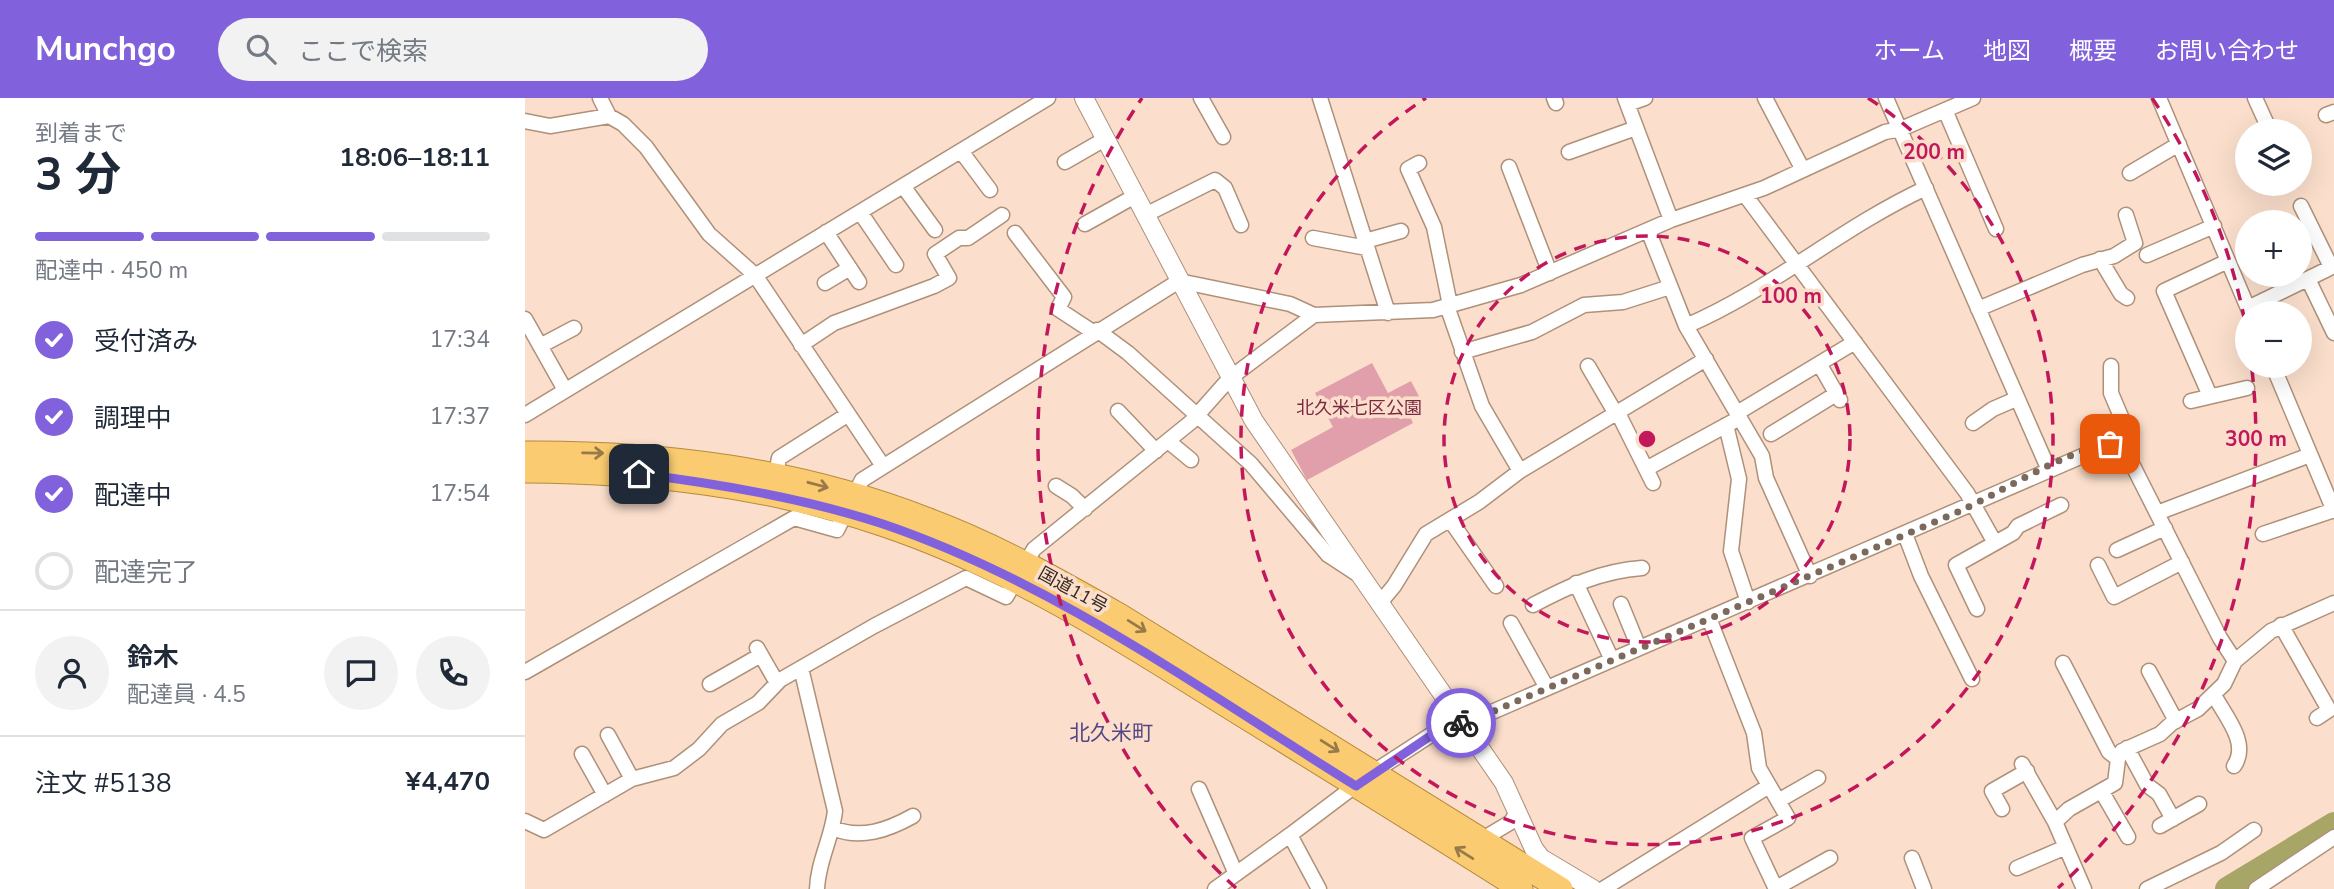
<!DOCTYPE html>
<html lang="ja">
<head>
<meta charset="utf-8">
<style>
	:root { --surface:#fff; --page:#f2f2f3; --text:#1f2937; --muted:#747a83; --line:#e0e1e3; --accent:#8262dc }
	body { margin:0; font-family:"Nunito Sans","Noto Sans JP",sans-serif; background:var(--page); color:var(--text); height:100vh; display:flex; flex-direction:column; font-size:26px; white-space:nowrap }
	* { box-sizing:border-box; margin:0 }
	p { font-size:23px; color:var(--muted) }
	.icon { flex:none; width:38px; height:38px; fill:none; stroke:currentColor; stroke-width:2; stroke-linecap:round; stroke-linejoin:round }
	.map { position:relative; flex:1; overflow:hidden }
	.sheet { display:flex; flex-direction:column; background:var(--surface); width:525px }
	.sheet>* { flex:none }
	.tools { position:absolute; left:1710px; top:21px; display:grid; gap:14px }
	.tools a { display:grid; place-items:center; width:77px; height:77px; border-radius:50%; background:var(--surface); box-shadow:0 7px 28px #0002; font-size:35px }
	.pin { position:absolute; display:grid; place-items:center; width:60px; height:60px; color:#fff; margin:-30px; border-radius:14px; box-shadow:0 4px 10px #0006 }
	.courier { position:absolute; display:grid; place-items:center; width:70px; height:70px; margin:-35px; border:5px solid #8262dc; border-radius:50%; background:#fff; color:#222; box-shadow:0 2px 9px #0007 }
	.headline em { font-style:normal; font-weight:700 }
	.headline div { display:flex; flex-direction:column-reverse }
	.headline { display:flex; align-items:center; justify-content:space-between; height:119px; padding:0 35px }
	h1 { font-size:46px; font-weight:700; line-height:52px }
	.bar { display:grid; grid-template-columns:repeat(4,1fr); gap:10px 7px; align-content:center; height:84px; padding:0 35px }
	.bar i { height:9px; border-radius:5px; background:var(--line) }
	.bar .on { background:var(--accent) }
	.bar p { grid-column:span 4 }
	.line { display:flex; align-items:center; gap:18px; padding:0 35px; border-top:2px solid var(--line) }
	.line div { flex:1 }
	.round { display:grid; place-items:center; flex:none; width:74px; height:74px; border-radius:37px; background:var(--page) }
	ol { padding:0 35px; list-style:none }
	li { display:flex; align-items:center; gap:21px; height:77px }
	li p { margin-inline-start:auto }
	li .icon { padding:7px; border-radius:50%; background:var(--accent); color:#fff; stroke-width:4 }
	li:last-child { color:var(--muted) }
	li i { width:38px; height:38px; border:4px solid var(--line); border-radius:50% }
	header { display:flex; align-items:center; gap:42px; box-sizing:border-box; height:98px; padding:0 35px; background:var(--accent); color:#fff }
	header strong { font-size:33px }
	nav { display:flex; gap:38px; margin-inline-start:auto; font-size:24px }
	.search { width:490px; height:63px; background:var(--page); display:flex; align-items:center; gap:18px; box-sizing:border-box; padding:0 24px; border-radius:38px; color:var(--muted); font-size:26px }
	main { display:flex; flex:1; min-height:0 }
	.map>svg:first-child { display:block }
	.park { fill:#e19fab }
	.lines { fill:none; stroke-linecap:round; stroke-linejoin:round }
	.river { stroke:#a8a667; stroke-width:24 }
	.minor-casing { stroke:#af9079; stroke-width:17 }
	.tertiary-casing { stroke:#af9079; stroke-width:20 }
	.trunk-casing { stroke:#b48a3d; stroke-width:25 }
	.minor { stroke:#fff; stroke-width:14 }
	.tertiary { stroke:#fff; stroke-width:18 }
	.trunk { stroke:#facb70; stroke-width:23 }
	.oneway { stroke:#987a48 }
	.done { stroke:#7b695c; stroke-width:7; stroke-dasharray:0 12.6 }
	.route { stroke:#8262dc; stroke-width:9 }
	.ring { fill:none; stroke:#c2185b; stroke-width:3.5; stroke-dasharray:12 9 }
	.labels { text-anchor:middle; stroke-width:7; stroke-linejoin:round; paint-order:stroke }
	.park-label { font-size:18px; fill:#7a2940; stroke:#fbdfcc }
	.street-label { font-size:18px; fill:#362920; stroke:#fbdfcc }
	.quarter-label { font-size:21px; fill:#544685; stroke:#fbdfcc }
	.centre { fill:#c2185b; stroke:#fbdfcc; stroke-width:3.5 }
	.ring-label { font-size:21px; text-anchor:middle; font-weight:bold; fill:#c2185b; stroke:#fbdfcc; stroke-width:7; stroke-linejoin:round; paint-order:stroke }
</style>
</head>
<body>
<header>
<strong>Munchgo</strong>
<div class="search"><svg class="icon" aria-label="search" viewBox="0 0 24 24"><circle cx="10" cy="10" r="6"/><path d="M15 15l6 6"/></svg>ここで検索</div>
<nav><a>ホーム</a><a>地図</a><a>概要</a><a>お問い合わせ</a></nav>
</header>
<main>
<section class="sheet">
<div class="headline"><div><h1>3 分</h1><p>到着まで</p></div><em>18:06–18:11</em></div>
<div class="bar"><i class="on"></i><i class="on"></i><i class="on"></i><i></i><p>配達中 · 450 m</p></div>
<ol>
<li><svg class="icon" aria-label="check" viewBox="0 0 24 24"><path d="M5 12l5 5 9-10"/></svg>受付済み<p>17:34</p></li>
<li><svg class="icon" aria-label="check" viewBox="0 0 24 24"><path d="M5 12l5 5 9-10"/></svg>調理中<p>17:37</p></li>
<li><svg class="icon" aria-label="check" viewBox="0 0 24 24"><path d="M5 12l5 5 9-10"/></svg>配達中<p>17:54</p></li>
<li><i></i>配達完了</li>
</ol>
<div class="line" style="height:126px"><a class="round"><svg class="icon" aria-label="person" viewBox="0 0 24 24"><circle cx="12" cy="8" r="4"/><path d="M4 21q1-7 8-7t8 7"/></svg></a><div><b>鈴木</b><p>配達員 · 4.5</p></div><a class="round"><svg class="icon" aria-label="chat" viewBox="0 0 24 24"><path d="M4 5h16v11H9l-5 4z"/></svg></a><a class="round"><svg class="icon" aria-label="phone" viewBox="0 0 24 24"><path d="M5 4h4l2 5-3 2q2 4 5 5l2-3 5 2v4C11 20 4 13 5 4z"/></svg></a></div>
<div class="line" style="height:91px"><div>注文 #5138</div><b>¥4,470</b></div>
</section>
<div class="map">
<svg width="1809" height="791" viewBox="0 0 1809 791">
	<rect width="100%" height="100%" fill="#fbdfcc"/>
	<path class="park" d="M847 265 863 295 886 283 899 308 884 316 888 325 782 382 766 352 808 329 790 295Z"/>
	<g class="lines">
		<path class="river" d="M1702 791 1809 726"/>
		<defs>
			<path id="minor" d="M75 0 84 18 98 26 121 49 184 136 230 177 358 368
				M676 0 698 39
				M795 0 863 215
				M1029 0 1031 5
				M1100 0 1146 122
				M1240 0 1278 72
				M1361 0 1523 370
				M1634 0 1725 215
				M1730 0 1745 33
				M1103 6 1120 0
				M1420 12 1471 131
				M1801 17 1809 14
				M0 23 25 28 84 18
				M436 53 465 92
				M1044 54 1111 30
				M540 64 580 41
				M894 65 883 71 909 129 925 207
				M984 69 1025 175
				M1605 75 1654 46
				M378 88 410 132
				M1220 97 1442 395 1470 445
				M1776 108 1806 169
				M335 114 371 167
				M620 117 690 82 700 90 716 127
				M560 126 610 98
				M1123 132 1161 228 1237 358 1241 380 1285 478
				M301 134 334 184
				M490 135 539 199 533 211 568 234
				M788 140 842 150
				M840 143 876 133
				M1622 157 1689 128
				M1575 161 1596 196 1602 200
				M1783 181 1809 235
				M300 185 325 170
				M922 208 957 308 995 373
				M1723 210 1809 168
				M1453 211 1557 167 1589 158 1610 145 1601 117
				M0 221 40 292
				M1161 228C1247 191 1317 129 1401 90
				M572 232 603 255 726 366 803 457 832 476
				M276 247 309 225 409 188 424 180 410 156 434 140H443L477 117
				M15 248 49 230
				M937 254 1007 234 1059 207 1098 204 1145 189
				M1295 267 1315 302
				M1063 268 1091 316
				M1586 268V295L1600 328 1592 348
				M1748 268 1809 413
				M1685 298 1639 193 1703 163
				M1666 303 1722 290
				M593 313 631 353
				M1093 315 1128 385
				M1212 315 1330 244
				M0 317 523 0
				M1448 325 1468 311 1491 301
				M1201 327 1214 381 1206 453 1223 504
				M1246 336 1311 296
				M643 343 666 362
				M1121 371 1209 323
				M251 376 254 360 322 317
				M531 388 547 398 560 411
				M1632 415 1785 357
				M925 422 971 488
				M1380 436 1396 478 1447 581
				M1738 436 1809 412
				M1592 452 1640 430
				M1573 467 1589 499 1657 464
				M1051 485 1087 562
				M854 506 869 488 901 436 954 404 995 373 1181 261
				M1096 506 1114 550
				M1008 507C1044 488 1076 473 1117 470
				M1452 511 1431 467 1488 435 1493 428 1536 407
				M1184 520 1229 635 1234 670 1263 720 1227 740 1251 791
				M986 525 1022 590
				M1756 527 1804 612 1792 620
				M232 550 252 585
				M1538 565 1584 654 1593 661
				M276 570 310 713C307 740 293 763 292 791
				M1624 573 1651 623
				M0 574 269 420 312 432 337 382 654 183 765 206 789 217 908 212 996 187 1146 122 1239 90 1360 34 1376 31 1448 0
				M185 586 236 557
				M1689 597C1700 618 1725 645 1709 668
				M937 627 1585 346 1599 352 1603 358 1695 540 1710 563
				M83 637 107 681
				M1602 650 1622 687 1634 696 1648 721
				M57 656 80 697
				M1497 666 1530 724
				M674 691 711 776
				M1577 694 1603 739
				M1253 703 1293 680
				M1477 711 1467 693 1502 673
				M0 723 19 732 107 681 149 670 174 651 197 626 233 605 255 582 349 528 441 480 481 499 509 451 666 324 705 280 789 217
				M1635 728 1674 706
				M308 730C335 742 363 732 388 718
				M956 742 986 724 993 712
				M1387 760 1399 791
				M1492 770 1541 749
				M1251 790 1305 760
				M690 791 765 737
				M794 791 765 737 847 675 932 620
				M1078 791 1244 688
				M1559 791 1530 724 1544 711 1590 685 1593 661 1597 653 1635 636 1647 625 1673 611 1699 586 1710 563 1746 533 1809 505
				M1622 791 1696 755 1729 732
				M1731 791 1809 739"/>
			<path id="tertiary" d="M559 0 729 323 979 685 1009 751 1016 760 1068 791"/>
			<path id="trunk" d="M0 355C138 354 272 371 401 421 469 446 533 482 596 518L1036 791
				M0 373C122 374 243 387 359 427 481 468 588 536 696 604 796 666 897 728 996 791"/>
		</defs>
		<use href="#minor" class="minor-casing"/>
		<use href="#tertiary" class="tertiary-casing"/>
		<use href="#trunk" class="trunk-casing"/>
		<use href="#minor" class="minor"/>
		<use href="#tertiary" class="tertiary"/>
		<use href="#trunk" class="trunk"/>
	</g>
	<defs><path id="oneway-shaft" d="M-6 0H5M1.5-3L5.5 0L1.5 3" fill="none" stroke-width="1.6" stroke-linecap="round" stroke-linejoin="round" transform="scale(1.75)"/></defs>
	<g class="oneway">
		<use href="#oneway-shaft" transform="translate(68 355) rotate(1)"/>
		<use href="#oneway-shaft" transform="translate(293 387) rotate(15)"/>
		<use href="#oneway-shaft" transform="translate(612 528) rotate(32)"/>
		<use href="#oneway-shaft" transform="translate(805 648) rotate(32)"/>
		<use href="#oneway-shaft" transform="translate(939 755) rotate(-148)"/>
	</g>
	<g class="lines">
		<path class="done" d="M936 625 937 627C1103 555 1269 485 1435 413 1477 394 1541 352 1585 346"/>
		<path class="route" d="M114 376C197 386 279 400 358 426 529 484 679 594 831 688L932 620 936 625"/>
	</g>
	<g class="ring">
		<circle cx="1122" cy="341" r="203"/>
		<path d="M1343 0A406 406 0 1 1 901 0"/>
		<path d="M711 790A609 609 0 0 1 617 0M1627 0A609 609 0 0 1 1722 235M1727 272A609 609 0 0 1 1533 790"/>
	</g>
	<g class="labels">
		<g class="park-label">
			<text x="834" y="316">北久米七区公園</text>
		</g>
		<g class="street-label">
			<text transform="translate(548 492) rotate(29)" y="6">国道11号</text>
		</g>
		<g class="quarter-label">
			<text x="586" y="642">北久米町</text>
		</g>
	</g>
	<circle cx="1122" cy="341" r="10" class="centre"/>
	<g class="ring-label">
		<text x="1409" y="61">200 m</text>
		<text x="1266" y="205">100 m</text>
		<text x="1731" y="348">300 m</text>
	</g>
</svg>
<div class="tools">
<a><svg class="icon" aria-label="layers" viewBox="0 0 24 24"><path d="M12 4l9 5-9 5-9-5zM3 14l9 5 9-5"/></svg></a>
<a>+</a>
<a>−</a>
</div>
<div class="pin" style="left:1585px;top:346px;background:#ea580c"><svg class="icon" aria-label="bag" viewBox="0 0 24 24"><path d="M5 8h14l-1 12H6zM9 8a3 3 0 0 1 6 0"/></svg></div>
<div class="pin" style="left:114px;top:376px;background:#1f2937"><svg class="icon" aria-label="home" viewBox="0 0 24 24"><path d="M3 11l9-7 9 7M6 9v11h12V9"/></svg></div>
<div class="courier" style="left:936px;top:625px"><svg class="icon" aria-label="bike" viewBox="0 0 24 24"><circle cx="6" cy="16" r="4"/><circle cx="18" cy="16" r="4"/><path d="M6 16l4-8h5l3 8M10 8l3 8H6M13 5h3"/></svg></div>
</div>
</main>
</body>
</html>
